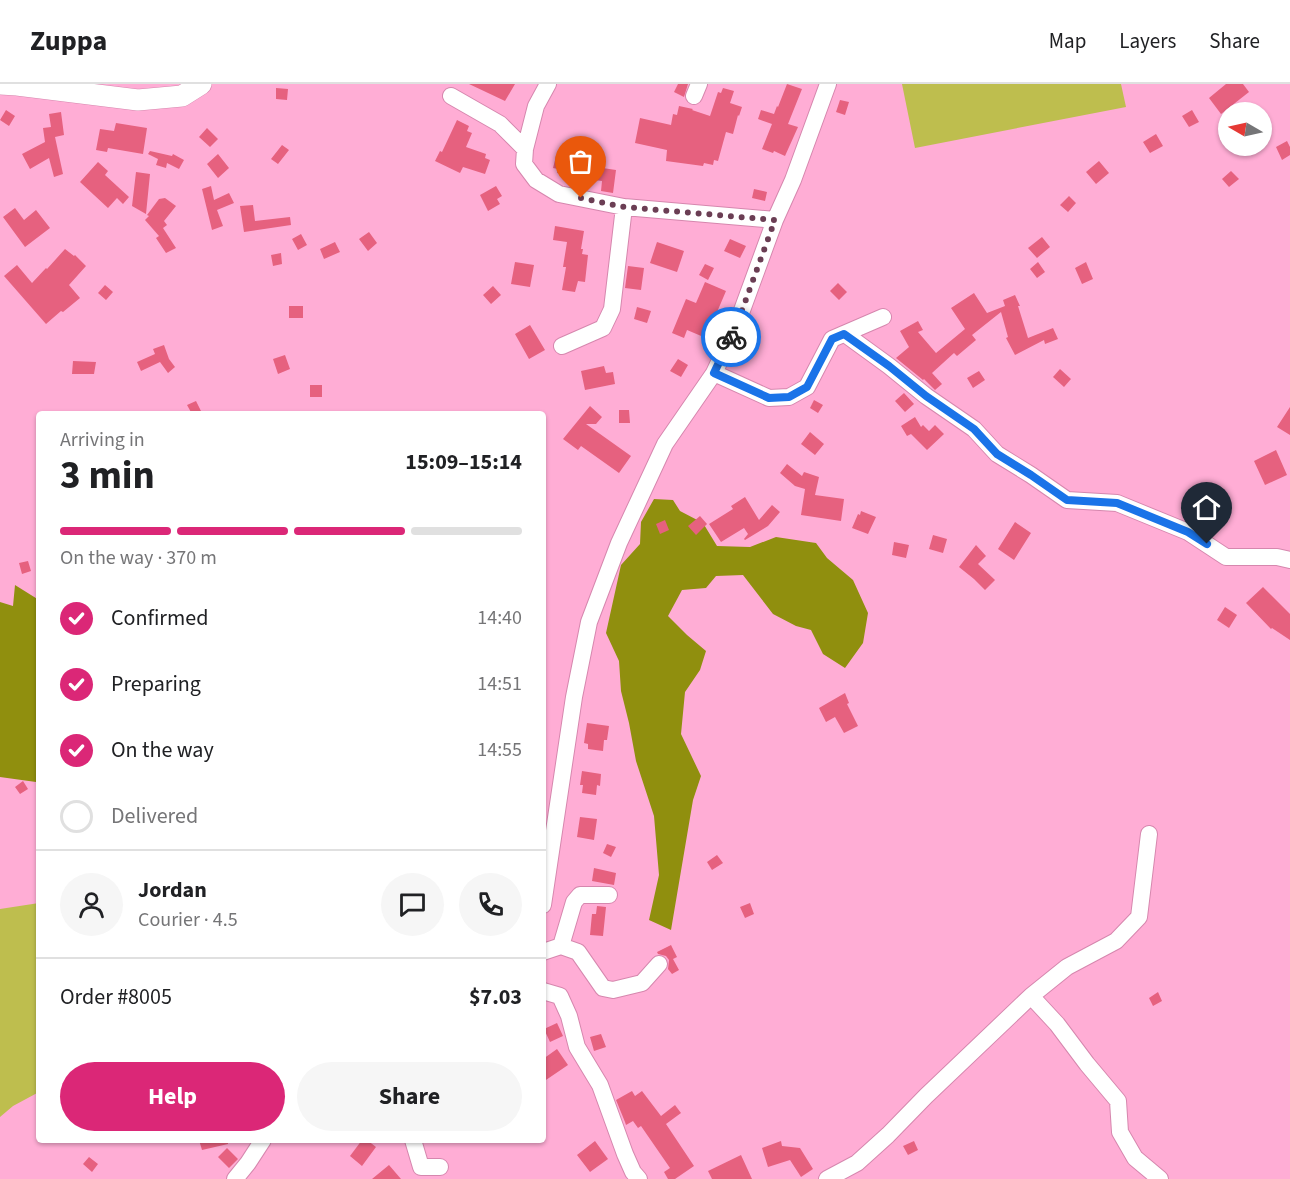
<!DOCTYPE html>
<html lang="en">
<head>
<meta charset="utf-8">
<style>
	:root { --surface:#fff; --page:#f6f6f6; --text:#202124; --muted:#757577; --line:#e0e0e0; --accent:#db2777 }
	body { margin:0; font-family:"Source Sans 3",sans-serif; background:var(--page); color:var(--text); height:100vh; display:flex; flex-direction:column; font-size:22px; white-space:nowrap }
	* { box-sizing:border-box; margin:0 }
	p { font-size:20px; color:var(--muted) }
	.icon { flex:none; width:33px; height:33px; fill:none; stroke:currentColor; stroke-width:2; stroke-linecap:round; stroke-linejoin:round }
	.map { position:relative; flex:1; overflow:hidden }
	.sheet { position:absolute; left:36px; top:327px; width:510px; height:732px; display:flex; flex-direction:column; background:var(--surface); border-radius:6px; box-shadow:0 2px 4px #0004 }
	.sheet>* { flex:none }
	.needle { width:39px; rotate:279deg }
	.tools { position:absolute; left:1218px; top:18px; display:grid; gap:12px }
	.tools a { display:grid; place-items:center; width:54px; height:54px; border-radius:50%; background:var(--surface); box-shadow:0 2px 4px #0004; font-size:30px }
	.pin { position:absolute; display:grid; place-items:center; width:51px; height:51px; color:#fff; margin:-62px -26px; border-radius:50% 50% 50% 0; rotate:-45deg; box-shadow:0 0 6px #0007 }
	.pin .icon { rotate:45deg }
	.courier { position:absolute; display:grid; place-items:center; width:60px; height:60px; margin:-30px; border:4px solid #1a73e8; border-radius:50%; background:#fff; color:#222; box-shadow:0 2px 8px #0007 }
	.overview em { font-style:normal; font-weight:700 }
	.overview div { display:flex; flex-direction:column-reverse }
	.overview { display:flex; align-items:center; justify-content:space-between; height:102px; padding:0 24px }
	h1 { font-size:39px; font-weight:700; line-height:45px }
	.bar { display:grid; grid-template-columns:repeat(4,1fr); gap:9px 6px; align-content:center; height:72px; padding:0 24px }
	.bar i { height:8px; border-radius:4px; background:var(--line) }
	.bar .current { background:var(--accent) }
	.bar p { grid-column:span 4 }
	.line { display:flex; align-items:center; gap:15px; padding:0 24px; border-top:2px solid var(--line) }
	.line div { flex:1 }
	.round { display:grid; place-items:center; flex:none; width:63px; height:63px; border-radius:32px; background:var(--page) }
	ol { padding:0 24px; list-style:none }
	li { display:flex; align-items:center; gap:18px; height:66px }
	li p { margin-inline-start:auto }
	li .icon { padding:6px; border-radius:50%; background:var(--accent); color:#fff; stroke-width:4 }
	li:last-child { color:var(--muted) }
	li i { width:33px; height:33px; border:3px solid var(--line); border-radius:50% }
	.cta { display:flex; gap:12px; margin-top:auto; padding:12px 24px }
	.cta a { flex:1; height:69px; border-radius:36px; background:var(--accent); color:#fff; font-size:24px; font-weight:700; line-height:69px; text-align:center }
	.cta a+a { background:var(--page); color:var(--text) }
	header { display:flex; align-items:center; gap:36px; box-sizing:border-box; height:84px; padding:0 30px; background:var(--surface); border-bottom:2px solid var(--line) }
	header strong { font-size:28px }
	nav { display:flex; gap:33px; margin-inline-start:auto; font-size:21px }
	.map>svg:first-child { display:block }
	.green { fill:#bebe4e }
	.forest { fill:#908f0e }
	.building { fill:#e6617f }
	.lines { fill:none; stroke-linecap:round; stroke-linejoin:round }
	.minor-casing { stroke:#d687ae; stroke-width:18 }
	.major-casing { stroke:#d687ae; stroke-width:22 }
	.minor { stroke:#fff; stroke-width:16 }
	.major { stroke:#fff; stroke-width:21 }
	.done { stroke:#6b3e54; stroke-width:6; stroke-dasharray:0 10.8 }
	.route { stroke:#1a73e8; stroke-width:8 }
</style>
</head>
<body>
<header>
<strong>Zuppa</strong>
<nav><a>Map</a><a>Layers</a><a>Share</a></nav>
</header>
<div class="map">
<svg width="1290" height="1095" viewBox="0 0 1290 1095">
	<rect width="100%" height="100%" fill="#ffadd5"/>
	<path class="green" d="M902 0H1121L1126 23 915 64Z
		M39 819V1008L13 1022 0 1033V825Z"/>
	<path class="forest" d="M654 415 673 416 680 427 703 439 717 462 750 463 776 453 816 459 827 474 853 496 868 529 863 559 845 584 823 570 811 546 796 542 773 530 743 491 716 492 706 504 682 506 668 532 687 551 706 567 700 586 685 608 681 650 701 692 693 716 671 846 649 836 659 791 654 732 636 677 629 639 621 607 619 577 606 549 621 481 640 460 641 438Z
		M15 501 39 516V701L36 698 0 693V518L13 522Z"/>
	<path class="building" d="M469 0H515L505 17Z
		M678 0H688L684 13 674 8Z
		M787 0 802 5 788 40 798 43 785 72 774 67 773 69 762 65 772 40 758 35 761 26 774 30 777 22 778 23Z
		M1226 0H1243L1249 8 1221 30 1209 14Z
		M276 4 288 5 287 16 276 15Z
		M723 4 734 7 730 19 742 23 739 32 738 31 733 50 726 48 718 77 714 76 713 81 704 79 703 82 666 77 667 66 635 59 640 34 671 41 673 30 677 31 679 22 693 25 692 26 710 32 718 8 721 9Z
		M840 16 849 18 845 31 836 28Z
		M6 26 15 32 9 42 0 36Z
		M1192 26 1199 38 1189 43 1182 32Z
		M61 28 64 51 55 53 63 90 54 93 49 74 30 85 22 70 45 58 43 44 51 43 49 30Z
		M457 36 469 42 467 47 472 49 466 63 486 70 485 74 490 76 485 90 463 83 460 89 435 77 440 67 442 68Z
		M116 39 147 44 143 70 108 64 107 68 96 66 100 45 114 47Z
		M207 44 218 55 210 63 199 53Z
		M1156 50 1163 62 1150 69 1143 58Z
		M1287 57 1290 63V71L1282 76 1276 63Z
		M282 61 289 66 278 80 271 75Z
		M150 67 172 72 173 70 184 76 179 85 167 79 166 84 156 81 158 75 148 70Z
		M567 69 577 71 572 92 557 89 558 85 553 84 556 72 566 74Z
		M218 70 229 84 218 94 207 80Z
		M1099 77 1109 89 1096 100 1086 88Z
		M98 78 108 87 105 91 129 113 123 120 117 114 108 124 80 98Z
		M596 83 616 86 613 109 601 107 602 97 594 96Z
		M1231 87 1239 95 1229 103 1222 95Z
		M136 88 150 90 146 130 132 122Z
		M211 102 214 116 229 109 234 119 217 126 223 142 212 146 202 105Z
		M496 102 502 112 497 115 500 120 488 127 480 111Z
		M754 105 767 108 765 117 752 114Z
		M1069 112 1076 119 1068 128 1060 121Z
		M165 114 176 122 164 137 167 141 163 144 176 164 166 169 156 154 159 152 145 136 149 132 147 131 159 115Z
		M253 121 255 137 290 133 291 141 244 148 240 122Z
		M15 124 24 136 36 126 50 144 25 163 3 133Z
		M555 142 584 147 581 165H583L582 170 588 171 585 198 578 197 575 208 562 206 566 183H563L567 158 553 156Z
		M369 148 377 159 368 167 359 155Z
		M301 150 307 161 298 166 292 155Z
		M1042 153 1050 163 1037 174 1028 164Z
		M730 155 746 162 740 174 724 167Z
		M335 158 340 168 324 175 320 165Z
		M657 158 684 167 677 188 650 179Z
		M65 165 74 172 75 171 86 182 69 201 80 214 63 228 61 227 46 240 4 192 17 181 32 199 46 184 47 185Z
		M281 169 282 180 273 182 271 171Z
		M515 178 534 181 530 203 511 200Z
		M1038 178 1045 188 1037 194 1030 185Z
		M1086 178 1093 195 1082 200 1075 184Z
		M705 180 714 184 708 196 699 191Z
		M628 182 644 184 641 206 625 204Z
		M705 198 726 207 706 254 687 246 684 254 672 249 686 215 696 219Z
		M838 199 847 208 839 216 830 207Z
		M105 201 113 208 106 216 98 209Z
		M493 202 501 211 491 220 483 211Z
		M974 209 987 229 1005 222 1003 216 1015 211 1020 222H1018L1028 254 1053 244 1058 255 1045 260 1044 256 1015 271 1006 254 1008 253 1001 228 972 251 976 256 957 272 954 269 932 289 942 300 935 306 924 295 923 296 896 274 909 263 900 247 918 237 923 246 918 248 936 269 965 245 951 224Z
		M289 222H303V234H289Z
		M637 223 651 227 647 239 634 235Z
		M530 241 545 266 529 275 515 250Z
		M164 261 169 275 175 283 168 289 160 278 141 287 137 278 155 270 153 265Z
		M285 271 290 285 278 290 273 275Z
		M678 275 688 281 681 293 670 287Z
		M73 277 96 278 94 290H72Z
		M604 282 606 289 613 288 615 300 585 306 581 287Z
		M1060 285 1071 295 1064 303 1053 293Z
		M979 287 985 296 973 304 967 294Z
		M310 301H322V313H310Z
		M904 309 914 320 905 328 895 317Z
		M814 316 823 321 818 329 810 324Z
		M196 317 201 327 192 330 187 321Z
		M590 322 602 333 596 340H586L631 372 619 389 581 362 578 366 563 355Z
		M1290 323V351L1277 343Z
		M619 326H629L630 339H619Z
		M915 333 921 343 923 341 929 347 935 341 944 350 927 366 911 350 907 352 901 342Z
		M810 348 824 360 815 371 801 360Z
		M1276 366 1287 391 1265 401 1254 377Z
		M787 380 802 392 804 388 819 393 815 411 844 415 841 437 801 431 805 405 795 402 780 389Z
		M745 413 759 436 772 421 780 428 768 442 745 456 744 455 748 450 744 444 721 458 709 440 733 425 731 422Z
		M861 427 876 433 868 450 852 444 858 430 860 431Z
		M700 432 707 440 696 451 688 442Z
		M665 436 669 446 660 450 656 440Z
		M1015 438 1031 449 1014 476 998 465Z
		M933 451 947 455 943 469 929 465Z
		M894 458 909 461 906 474 892 471Z
		M976 461 986 472 978 480 995 496 985 506 974 495 959 483Z
		M28 477 31 487 22 490 19 479Z
		M1263 503 1290 530V556L1272 544 1271 545 1246 519Z
		M1225 523 1237 531 1229 544 1217 536Z
		M845 609 849 619 847 620 858 642 844 649 835 633 826 638 819 624Z
		M587 639 609 642 607 656H604L603 667 588 665V660L584 659Z
		M582 687 601 690 600 702 597 701 596 711 582 709 583 701H580Z
		M23 697 28 705 20 710 15 703Z
		M580 733 597 735 594 756 577 753Z
		M607 760 616 763 611 773 603 769Z
		M717 771 723 779 712 786 707 778Z
		M594 784 616 789 614 801 592 797Z
		M750 819 754 830 745 834 740 823Z
		M597 822 606 823 603 852 590 851 592 830H596Z
		M671 861 677 873 673 875 679 886 672 890 668 885 669 876 666 872 658 870 657 868Z
		M1158 908 1162 917 1153 922 1149 914Z
		M557 939 563 952 550 958 544 945Z
		M601 950 606 963 594 967 590 953Z
		M557 965 568 981 543 998V975Z
		M632 1007 635 1012 642 1007 661 1032 675 1021 681 1029 666 1040 694 1082 675 1095H668L664 1088 670 1084 641 1042 638 1044 633 1037 626 1041 625 1038 616 1016Z
		M199 1056H228V1060L202 1066Z
		M362 1056H367L376 1063 362 1082 350 1072Z
		M595 1057 608 1075 590 1088 577 1071Z
		M781 1057 782 1062 800 1064 813 1085 801 1093 790 1076 768 1083 762 1064Z
		M914 1057 918 1066 908 1071 903 1062Z
		M227 1064 238 1075 229 1084 218 1073Z
		M741 1071 752 1095H712L708 1087Z
		M89 1073 98 1080 92 1088 83 1080Z
		M389 1081 401 1095H372Z"/>
	<g class="lines">
		<defs>
			<path id="minor" d="M548 0 536 22 525 65 524 80 536 96 559 110 624 123 775 136
				M451 12 500 40 525 65
				M694 12 699 0
				M845 250 889 282 926 312 974 345 997 370 1031 391 1067 416 1117 419 1188 448 1226 473H1277L1290 476
				M562 262 603 244 612 225 624 123
				M714 289 769 314 789 313 807 303 832 255 883 233
				M543 821 574 613 589 538 619 459 665 360 714 289 737 240 775 136 793 96 828 0
				M561 862 574 818 580 811H609
				M543 868 561 862 578 868 603 904 613 906 642 899 659 880
				M543 907 560 912 569 932 577 963 600 1001 625 1070 633 1088 639 1095
				M1031 912 1057 940 1087 980 1118 1017 1120 1048 1135 1074 1160 1095
				M413 1056 421 1083H440
				M235 1095 248 1079 263 1056
				M827 1095 857 1079 888 1051 926 1012 1031 912 1067 883 1116 857 1139 833 1149 750"/>
			<path id="major" d="M0 0 17 1 138 16 182 12 201 0"/>
		</defs>
		<use href="#minor" class="minor-casing"/>
		<use href="#major" class="major-casing"/>
		<use href="#minor" class="minor"/>
		<use href="#major" class="major"/>
	</g>
	<g class="lines">
		<path class="done" d="M581 114 624 123 775 136 737 240 731 253"/>
		<path class="route" d="M731 253 714 289 769 314 789 313 807 303 832 255 844 250 889 282 926 312 974 345 997 370 1031 391 1067 416 1117 419 1188 448 1207 460"/>
	</g>
</svg>
<div class="tools">
<a><svg class="needle" viewBox="-14 -14 28 28"><path d="M0-13l5 13h-10z" fill="#e53935"/><path d="M0 13l5-13h-10z" fill="#757577"/></svg></a>
</div>
<div class="pin" style="left:581px;top:114px;background:#ea580c"><svg class="icon" aria-label="bag" viewBox="0 0 24 24"><path d="M5 8h14l-1 12H6zM9 8a3 3 0 0 1 6 0"/></svg></div>
<div class="pin" style="left:1207px;top:460px;background:#1f2937"><svg class="icon" aria-label="home" viewBox="0 0 24 24"><path d="M3 11l9-7 9 7M6 9v11h12V9"/></svg></div>
<div class="courier" style="left:731px;top:253px"><svg class="icon" aria-label="bike" viewBox="0 0 24 24"><circle cx="6" cy="16" r="4"/><circle cx="18" cy="16" r="4"/><path d="M6 16l4-8h5l3 8M10 8l3 8H6M13 5h3"/></svg></div>
<section class="sheet">
<div class="overview"><div><h1>3 min</h1><p>Arriving in</p></div><em>15:09–15:14</em></div>
<div class="bar"><i class="current"></i><i class="current"></i><i class="current"></i><i></i><p>On the way · 370 m</p></div>
<ol>
<li><svg class="icon" aria-label="check" viewBox="0 0 24 24"><path d="M5 12l5 5 9-10"/></svg>Confirmed<p>14:40</p></li>
<li><svg class="icon" aria-label="check" viewBox="0 0 24 24"><path d="M5 12l5 5 9-10"/></svg>Preparing<p>14:51</p></li>
<li><svg class="icon" aria-label="check" viewBox="0 0 24 24"><path d="M5 12l5 5 9-10"/></svg>On the way<p>14:55</p></li>
<li><i></i>Delivered</li>
</ol>
<div class="line" style="height:108px"><a class="round"><svg class="icon" aria-label="person" viewBox="0 0 24 24"><circle cx="12" cy="8" r="4"/><path d="M4 21q1-7 8-7t8 7"/></svg></a><div><b>Jordan</b><p>Courier · 4.5</p></div><a class="round"><svg class="icon" aria-label="chat" viewBox="0 0 24 24"><path d="M4 5h16v11H9l-5 4z"/></svg></a><a class="round"><svg class="icon" aria-label="phone" viewBox="0 0 24 24"><path d="M5 4h4l2 5-3 2q2 4 5 5l2-3 5 2v4C11 20 4 13 5 4z"/></svg></a></div>
<div class="line" style="height:78px"><div>Order #8005</div><b>$7.03</b></div>
<div class="cta"><a>Help</a><a>Share</a></div>
</section>
</div>
</body>
</html>
